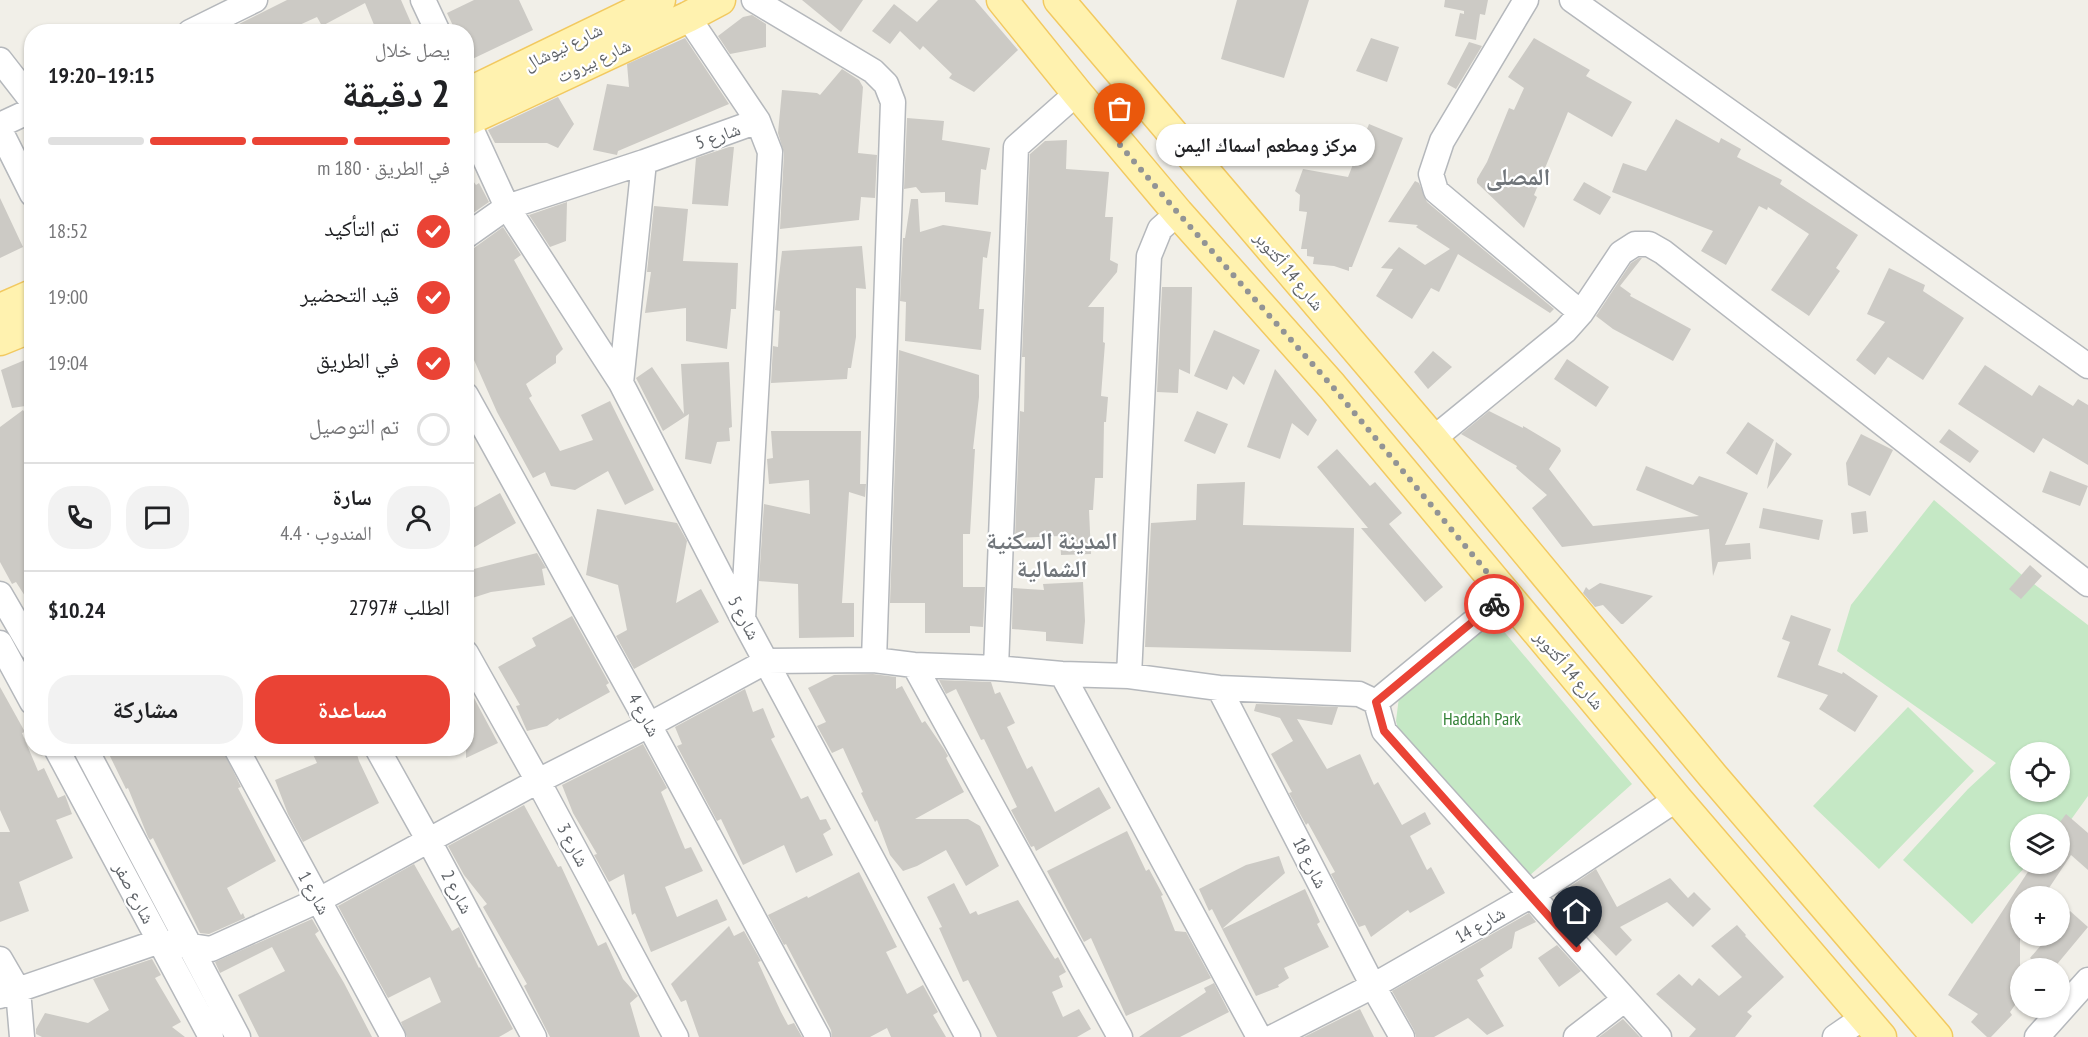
<!DOCTYPE html>
<html lang="ar">
<head>
<meta charset="utf-8">
<style>
	:root { --surface:#fff; --page:#f2f2f2; --text:#202124; --muted:#757577; --line:#e0e0e0; --accent:#ea4335 }
	body { margin:0; font-family:"PT Sans Narrow","Noto Naskh Arabic",sans-serif; background:var(--page); color:var(--text); direction:rtl; height:100vh; display:flex; flex-direction:column; font-size:22px; white-space:nowrap }
	* { box-sizing:border-box; margin:0 }
	p { font-size:20px; color:var(--muted) }
	.icon { flex:none; width:33px; height:33px; fill:none; stroke:currentColor; stroke-width:2; stroke-linecap:round; stroke-linejoin:round }
	.map { position:relative; flex:1; overflow:hidden; direction:ltr }
	.side { position:absolute; left:24px; top:24px; width:450px; height:732px; display:flex; flex-direction:column; background:var(--surface); border-radius:24px; box-shadow:0 2px 4px #0004; direction:rtl }
	.side>* { flex:none }
	.controls { position:absolute; left:2010px; top:742px; display:grid; gap:12px }
	.controls a { display:grid; place-items:center; width:60px; height:60px; border-radius:50%; background:var(--surface); box-shadow:0 2px 4px #0004; font-size:30px }
	.pin { position:absolute; display:grid; place-items:center; width:51px; height:51px; color:#fff; margin:-62px -26px; border-radius:50% 50% 50% 0; rotate:-45deg; box-shadow:0 0 6px #0007 }
	.pin .icon { rotate:45deg }
	.courier { position:absolute; display:grid; place-items:center; width:60px; height:60px; margin:-30px; border:4px solid #ea4335; border-radius:50%; background:#fff; color:#222; box-shadow:0 2px 8px #0007 }
	.bubble { position:absolute; height:42px; border-radius:21px; background:var(--surface); box-shadow:0 2px 4px #0004; font-size:20px; font-weight:700; line-height:42px; text-align:center; direction:rtl }
	.head em { font-style:normal; font-weight:700 }
	.head div { display:flex; flex-direction:column-reverse }
	.head { display:flex; align-items:center; justify-content:space-between; height:102px; padding:0 24px }
	h1 { font-size:39px; font-weight:700; line-height:45px }
	.bar { display:grid; grid-template-columns:repeat(4,1fr); gap:9px 6px; align-content:center; height:72px; padding:0 24px }
	.bar i { height:8px; border-radius:4px; background:var(--line) }
	.bar .on { background:var(--accent) }
	.bar p { grid-column:span 4 }
	.line { display:flex; align-items:center; gap:15px; padding:0 24px; border-top:2px solid var(--line) }
	.line div { flex:1 }
	.round { display:grid; place-items:center; flex:none; width:63px; height:63px; border-radius:24px; background:var(--page) }
	ol { padding:0 24px; list-style:none }
	li { display:flex; align-items:center; gap:18px; height:66px }
	li p { margin-inline-start:auto }
	li .icon { padding:6px; border-radius:50%; background:var(--accent); color:#fff; stroke-width:4 }
	li:last-child { color:var(--muted) }
	li i { width:33px; height:33px; border:3px solid var(--line); border-radius:50% }
	.button { display:flex; gap:12px; margin-top:auto; padding:12px 24px }
	.button a { flex:1; height:69px; border-radius:24px; background:var(--accent); color:#fff; font-size:24px; font-weight:700; line-height:69px; text-align:center }
	.button a+a { background:var(--page); color:var(--text) }
	.map>svg:first-child { display:block }
	.green { fill:#c5e8c5; fill-rule:evenodd }
	.building { fill:#cccac5 }
	.lines { fill:none; stroke-linecap:round; stroke-linejoin:round }
	.minor-casing { stroke:#b5b8bc; stroke-width:27 }
	.major-casing { stroke:#f2c960; stroke-width:33 }
	.minor { stroke:#fff; stroke-width:24 }
	.major { stroke:#fff2af; stroke-width:30 }
	.done { stroke:#929495; stroke-width:6; stroke-dasharray:0 10.8 }
	.route { stroke:#ea4335; stroke-width:8 }
	.labels { text-anchor:middle; stroke-width:4.5; stroke-linejoin:round; paint-order:stroke }
	.street-label { font-size:18px; fill:#5f6368; stroke:#fff }
	.park-label { font-size:18px; fill:#348238; stroke:#fff }
	.district-label { font-size:24px; font-weight:bold; fill:#70757a; stroke:#fff }
</style>
</head>
<body>
<div class="map">
<svg width="2088" height="1037" viewBox="0 0 2088 1037">
	<rect width="100%" height="100%" fill="#f1efe8"/>
	<path class="green" d="M1934 500 2022 575 2088 625V796L2070 821 2060 831V825H2020V864H2028L1972 924 1903 860 1968 789 1996 763 1837 651 1851 605ZM2020 753H2060V792H2020Z
		M1491 616 1632 784 1528 877 1400 737 1396 721 1399 697Z
		M1908 707 1974 771 1879 869 1813 806Z"/>
	<path class="building" d="M287 0H401L415 32H377L365 3 322 26 317 17 284 32H223Z
		M474 0H519L533 30 466 62V32H456L447 13Z
		M802 0H863L841 32Z
		M938 0H975L1018 50 974 92 949 78 952 74 923 46 920 50 900 31 890 44 872 31 894 4 917 22Z
		M1237 0H1309L1284 78 1221 59Z
		M1445 0H1488L1485 15 1480 14 1476 40 1455 36 1460 13 1464 14V11L1444 7Z
		M752 15 766 24V47L730 54 718 36 743 17Z
		M685 38 729 104 618 151 617 155 593 150 607 84 629 87 627 64Z
		M1371 38 1399 47 1387 82 1356 71Z
		M1534 38 1590 70 1586 76 1632 102 1612 137 1568 112 1534 195 1537 197 1524 228 1477 183V179L1487 162 1509 108 1514 110 1524 88 1508 77Z
		M1469 42 1482 46 1456 89 1447 84Z
		M842 69 859 80 863 87 858 153 877 155 875 198 861 197 859 220 780 229 784 153 778 133 782 90 817 93 820 95Z
		M558 97 574 124 558 148 547 143H495L488 130Z
		M907 118 944 121 942 140 990 148 986 170 981 169 978 205 945 202V192L921 193 916 187 904 189Z
		M1676 119 1719 143 1721 138 1741 149 1737 157 1782 180 1780 184 1858 235 1836 268 1840 271 1809 316 1771 290 1809 234 1768 207 1767 210 1759 206 1726 265 1701 251 1713 231 1612 192 1623 163 1646 171Z
		M1369 124 1403 138 1352 267H1349V271L1334 266 1313 264 1314 257 1307 256V249H1301L1307 212 1299 211 1300 195 1295 191 1303 169 1348 177Z
		M1067 140 1066 169 1109 172 1105 217H1113L1110 260 1118 264 1117 272 1088 307H1104L1103 342 1105 343 1101 396 1108 397 1106 422H1104L1103 478H1095L1093 510H1089L1091 554 1061 555 1060 536 1015 538 1020 411 1024 412 1025 357H1022L1030 154 1045 141Z
		M729 147H734L728 206 692 204 696 158Z
		M466 171 476 185 479 183 489 202 466 218Z
		M1415 181 1419 183 1427 202 1554 309 1550 313 1458 254 1439 292 1431 288 1412 319 1376 296 1393 269 1381 268 1399 247 1425 265 1450 249 1416 227 1418 225 1388 222Z
		M1584 182 1611 197 1600 215 1573 200Z
		M0 198 23 247 0 258Z
		M911 199H918L920 232 943 225 991 232 987 258 983 257 979 309H984L981 350 905 341 906 302 900 301 903 238H905Z
		M567 202 566 241 550 247 529 215Z
		M654 206 688 209 683 261 738 263 736 309H731L727 349 686 341V308L645 313 651 272H647Z
		M503 227 521 255 514 260 563 349 556 356V363L526 384 532 396 529 398 560 451 593 440 581 415 610 401 654 490 625 505 608 471 575 490 551 486 545 472 533 478 497 412 474 360 466 349V250L474 248Z
		M862 246 866 289 856 288V337L851 368H848L847 379 771 383 773 346 778 347 780 311 775 310 782 251Z
		M1639 258H1642L1620 286 1631 294 1630 296 1691 329 1673 361 1613 329 1596 316 1631 263Z
		M1889 268 1925 285 1923 291 1964 318 1923 380 1888 357 1875 375 1856 360 1885 322 1867 314Z
		M1162 287H1192L1190 374 1179 369 1178 393 1157 392Z
		M1214 330 1260 350 1244 385 1233 376 1227 390 1194 376Z
		M899 350 979 375V397L973 449H975L970 534H963V587H985L983 627 970 626V633H925V603H890Z
		M1433 351 1452 367 1428 389 1414 372Z
		M32 357V405L12 408 1 370Z
		M1567 359 1609 387 1596 407 1554 379Z
		M729 362 732 427 729 428 730 441 717 442 711 464 685 459 689 414 663 431 636 378 652 367 684 414 681 364Z
		M1985 365 2032 396 2039 385 2073 406 2078 399 2088 405V465L2043 438 2034 453 1958 404Z
		M1275 369 1317 420 1308 436 1292 423 1280 459 1247 447Z
		M23 410 32 423V607L16 582 12 584 0 562V427Z
		M1197 411 1228 424 1215 454 1184 441Z
		M1489 411 1523 428V426L1560 448 1561 451 1549 469 1593 526 1699 516 1636 490 1646 466 1693 485 1699 476 1748 493 1725 545 1750 543 1751 559 1718 562 1713 576 1709 529 1562 547 1532 508 1547 495 1516 468 1517 466 1461 434Z
		M1748 422 1774 440 1757 475 1726 453Z
		M1949 429 1979 451 1970 463 1939 442Z
		M771 431H861L860 484H866L865 497 849 492 842 603H854V637L799 638 798 584 759 581 764 504 810 514 809 480 769 484 767 459 773 458Z
		M1861 434 1893 450 1870 496 1848 485 1846 463Z
		M1776 442 1792 454 1767 489Z
		M1337 449 1370 486 1375 482 1402 513 1389 524 1443 587 1425 602 1361 528H1368L1317 467Z
		M2050 471 2088 486 2080 506 2042 492Z
		M1245 482 1243 525 1354 528 1351 652 1145 647 1151 523 1196 520 1197 484Z
		M500 493 516 523 466 552V512Z
		M1763 508 1823 520 1819 540 1759 528Z
		M597 509 677 523 687 541 676 603 701 589 719 622 634 669 616 636 627 630 618 585 586 575Z
		M1866 511 1868 532 1853 534 1851 513Z
		M537 553 546 568 542 569 545 585 491 592 466 600V571Z
		M2030 565 2042 576 2021 599 2009 589Z
		M1083 582 1085 621 1083 644 1046 641V632L1012 629 1013 588 1044 590 1043 584Z
		M1600 583 1653 596 1623 624H1621L1603 605 1595 607 1583 593 1586 587 1589 590Z
		M1791 615 1831 629 1818 665 1842 674 1843 672 1878 696 1855 732 1819 709 1828 695 1777 677 1790 642 1782 639Z
		M572 616 609 683 606 685 610 692 559 720 558 718 547 726 527 731 516 706 520 705 498 667 536 646 532 638Z
		M873 674 896 677V689L902 686 922 723 925 721 944 749 948 756 946 758 964 792 915 819H968L980 826 999 866 966 886 946 850 917 866 903 871 890 855 877 820 875 822 861 793 863 792 843 748 832 753 817 726 826 722 808 688 834 675Z
		M939 680 991 682 995 694 1000 692 1015 723 1007 727 1027 769 1032 766 1055 812 1099 787 1111 808 1036 851 1034 846 1031 847 1011 810 1017 807 984 739 981 740 956 689 946 694Z
		M466 683 498 743 466 758Z
		M0 687 25 732 22 733 38 771 44 768 58 798 65 795 72 814 56 820 73 858 19 882 29 911 0 922V832H10L0 810Z
		M745 689 753 712 763 708 775 737 771 739 801 799 808 796 820 820 826 819 831 829 823 834 833 855 796 873 784 845 743 865 721 819 717 821 677 746 682 744 675 727Z
		M1256 704 1338 707 1332 725 1297 719 1327 769 1360 754 1374 785 1378 782 1402 825 1425 812 1431 824 1410 836 1427 870 1431 867 1445 893 1410 913 1408 910 1371 937 1365 925 1359 927 1331 874 1335 872 1308 823 1306 825 1289 793 1292 792 1271 754 1293 741 1280 718 1254 711Z
		M643 744 667 788 661 792 685 849 691 847 703 871 665 887 677 917 717 899 727 920 651 952 635 913 632 915 624 874 609 882 594 855 597 854 573 813 562 785Z
		M106 748H222L241 787 238 788 276 861 227 888 241 915 243 913 245 918 209 934 200 933 153 838 150 840 148 837 128 788 126 789Z
		M310 748H355L359 761 379 803 303 842 288 814 275 780 317 763Z
		M524 805 558 867 561 866 598 946 606 942 623 979 638 996 630 1003 640 1037H550L524 986 527 984 483 907 487 904 464 875 448 846Z
		M2066 814 2088 833V870L2071 855 2043 897H2020V998L2010 1012 2012 1015 1991 1037H1987L1971 1022 1978 1014 1948 995 2033 864H2060V822Z
		M1127 831 1146 871 1149 869 1163 895 1161 896 1175 931 1186 932 1211 978 1126 1016 1091 938 1084 942 1047 871Z
		M1279 856 1285 873 1222 929 1305 889 1320 922 1317 924 1329 947 1284 968 1289 978 1278 985 1279 987 1256 996 1212 909 1209 911 1199 889 1246 865Z
		M414 864 452 931 459 927 479 968 480 967 513 1029 499 1037H407L401 1022 441 1002 430 977 388 998 338 906Z
		M1596 869 1617 907 1670 878 1688 898 1694 892 1711 909 1693 927 1667 902 1620 927 1632 940 1616 956 1580 919 1565 890Z
		M859 872 897 947 886 952 907 994 923 985 938 1012 933 1015 946 1037H891L887 1028 870 1037H832L831 1030 786 944 784 945 768 915 807 896 808 898Z
		M954 883 970 914 976 911 978 915 1018 900 1055 959 1058 957 1066 972 1059 976 1063 987 1052 992 1063 1017 1079 1009 1091 1029 1077 1037H997L968 980 963 982 939 928 942 927 927 897Z
		M2070 911 2088 927 2053 969H2043L2030 958 2049 936H2060V924Z
		M1529 913 1536 922 1515 932 1512 948 1480 969 1484 976 1477 980 1504 1026 1487 1035 1468 1018 1434 1037H1416L1414 1030 1392 991Z
		M312 919 319 931 315 934 344 983 372 1037H259L238 995 285 971 272 947 220 973 215 962Z
		M1737 925 1746 935 1745 936 1784 977 1747 1012 1752 1016 1735 1037H1689L1696 1029 1656 994 1679 974 1692 986 1699 978 1719 996 1742 977 1711 946Z
		M729 926 734 936 744 931 761 961 758 962 781 1012 788 1025 794 1023 802 1037H699L686 1000 681 1002 671 984Z
		M1557 945 1581 971 1559 987 1538 958Z
		M152 959 161 975 155 978 181 1022 172 1027 185 1037H42L36 1034V1029L45 1013 88 1023 109 1010 93 979Z
		M1214 983 1229 1012 1180 1037H1139L1206 992 1204 988Z
		M1360 1009 1374 1037H1304Z
		M1623 1019 1640 1037H1599Z"/>
	<g class="lines">
		<defs>
			<path id="minor" d="M423 0 438 32
				M754 0 873 71 886 84 893 102 874 660
				M1526 0 1442 141 1431 174 1436 191 1581 313
				M1572 0 2088 366
				M688 17 758 121 770 152 743 619
				M190 32 255 0
				M0 60 32 101
				M467 120 507 207 621 383 743 619 968 1037
				M0 125 32 110
				M0 130 32 194
				M466 236 507 207 644 162 758 121
				M621 383 644 162
				M466 395 649 725 818 1037
				M1433 439 1565 331 1581 313 1621 253 1635 244H1649L1663 252 2088 584
				M0 594 32 649
				M0 643 32 702
				M466 653 538 781 676 1037
				M914 665 1120 1037
				M996 668 1016 147 1077 93
				M1062 674 1259 1037
				M1129 676 1149 256 1160 229 1178 213
				M1219 688 1373 986 1402 1037
				M1376 702 1384 731 1659 1037
				M56 748 211 1037
				M85 748 238 1037
				M236 748 393 1037
				M377 748 429 841 534 1037
				M0 959 18 990 22 1037
				M0 996 160 941 211 949 319 900 538 781 649 725 767 661 874 660 914 665 996 668 1062 674 1129 676 1219 688 1359 694 1376 702 1506 595
				M1273 1037 1373 986 1530 896 1677 799
				M1576 1037 1624 1000
				M1835 1037 1864 1017
				M2037 1037 2088 980"/>
			<path id="major" d="M1002 0 1077 93 1178 213 1332 386 1677 799 1881 1037
				M1059 0 1433 439 1712 775 1937 1037
				M466 94 660 0
				M466 121 688 17 720 0
				M0 309 32 295
				M0 340 32 327"/>
		</defs>
		<use href="#minor" class="minor-casing"/>
		<use href="#major" class="major-casing"/>
		<use href="#minor" class="minor"/>
		<use href="#major" class="major"/>
	</g>
	<g class="lines">
		<path class="done" d="M1120 145 1178 213 1332 386 1506 595 1494 604"/>
		<path class="route" d="M1494 604 1376 702 1384 731 1577 948"/>
	</g>
	<g class="labels">
		<g class="street-label">
			<text transform="translate(563 47) rotate(-26)" y="6">شارع نيوشال</text>
			<text transform="translate(594 61) rotate(-25)" y="6">شارع بيروت</text>
			<text transform="translate(718 136) rotate(-19)" y="6">شارع 5</text>
			<text transform="translate(1289 271) rotate(50)" y="6">شارع 14 أكتوبر</text>
			<text transform="translate(744 618) rotate(62)" y="6">شارع 5</text>
			<text transform="translate(1569 670) rotate(50)" y="6">شارع 14 أكتوبر</text>
			<text transform="translate(644 715) rotate(61)" y="6">شارع 4</text>
			<text transform="translate(573 845) rotate(62)" y="6">شارع 3</text>
			<text transform="translate(1310 863) rotate(63)" y="6">شارع 18</text>
			<text transform="translate(457 892) rotate(62)" y="6">شارع 2</text>
			<text transform="translate(134 893) rotate(62)" y="6">شارع صفر</text>
			<text transform="translate(314 893) rotate(61)" y="6">شارع 1</text>
			<text transform="translate(1480 925) rotate(-30)" y="6">شارع 14</text>
		</g>
		<g class="park-label">
			<text x="1482" y="725">Haddah Park</text>
		</g>
		<g class="district-label">
			<text x="1518" y="185">المصلى</text>
			<text x="1052" y="549">المدينة السكنية<tspan x="1052" dy="28">الشمالية</tspan></text>
		</g>
	</g>
</svg>
<div class="controls">
<a><svg class="icon" aria-label="locate" viewBox="0 0 24 24"><circle cx="12" cy="12" r="6"/><path d="M12 2v4M12 18v4M2 12h4M18 12h4"/></svg></a>
<a><svg class="icon" aria-label="layers" viewBox="0 0 24 24"><path d="M12 4l9 5-9 5-9-5zM3 14l9 5 9-5"/></svg></a>
<a>+</a>
<a>−</a>
</div>
<div class="pin" style="left:1120px;top:145px;background:#ea580c"><svg class="icon" aria-label="bag" viewBox="0 0 24 24"><path d="M5 8h14l-1 12H6zM9 8a3 3 0 0 1 6 0"/></svg></div>
<div class="pin" style="left:1577px;top:948px;background:#1f2937"><svg class="icon" aria-label="home" viewBox="0 0 24 24"><path d="M3 11l9-7 9 7M6 9v11h12V9"/></svg></div>
<div class="courier" style="left:1494px;top:604px"><svg class="icon" aria-label="bike" viewBox="0 0 24 24"><circle cx="6" cy="16" r="4"/><circle cx="18" cy="16" r="4"/><path d="M6 16l4-8h5l3 8M10 8l3 8H6M13 5h3"/></svg></div>
<div class="bubble" style="left:1156px;top:124px;width:219px">مركز ومطعم اسماك اليمن</div>
<section class="side">
<div class="head"><div><h1>2 دقيقة</h1><p>يصل خلال</p></div><em>19:15–19:20</em></div>
<div class="bar"><i class="on"></i><i class="on"></i><i class="on"></i><i></i><p>في الطريق · 180 m</p></div>
<ol>
<li><svg class="icon" aria-label="check" viewBox="0 0 24 24"><path d="M5 12l5 5 9-10"/></svg>تم التأكيد<p>18:52</p></li>
<li><svg class="icon" aria-label="check" viewBox="0 0 24 24"><path d="M5 12l5 5 9-10"/></svg>قيد التحضير<p>19:00</p></li>
<li><svg class="icon" aria-label="check" viewBox="0 0 24 24"><path d="M5 12l5 5 9-10"/></svg>في الطريق<p>19:04</p></li>
<li><i></i>تم التوصيل</li>
</ol>
<div class="line" style="height:108px"><a class="round"><svg class="icon" aria-label="person" viewBox="0 0 24 24"><circle cx="12" cy="8" r="4"/><path d="M4 21q1-7 8-7t8 7"/></svg></a><div><b>سارة</b><p>المندوب · 4.4</p></div><a class="round"><svg class="icon" aria-label="chat" viewBox="0 0 24 24"><path d="M4 5h16v11H9l-5 4z"/></svg></a><a class="round"><svg class="icon" aria-label="phone" viewBox="0 0 24 24"><path d="M5 4h4l2 5-3 2q2 4 5 5l2-3 5 2v4C11 20 4 13 5 4z"/></svg></a></div>
<div class="line" style="height:78px"><div>الطلب #2797</div><b>$10.24</b></div>
<div class="button"><a>مساعدة</a><a>مشاركة</a></div>
</section>
</div>
</body>
</html>
